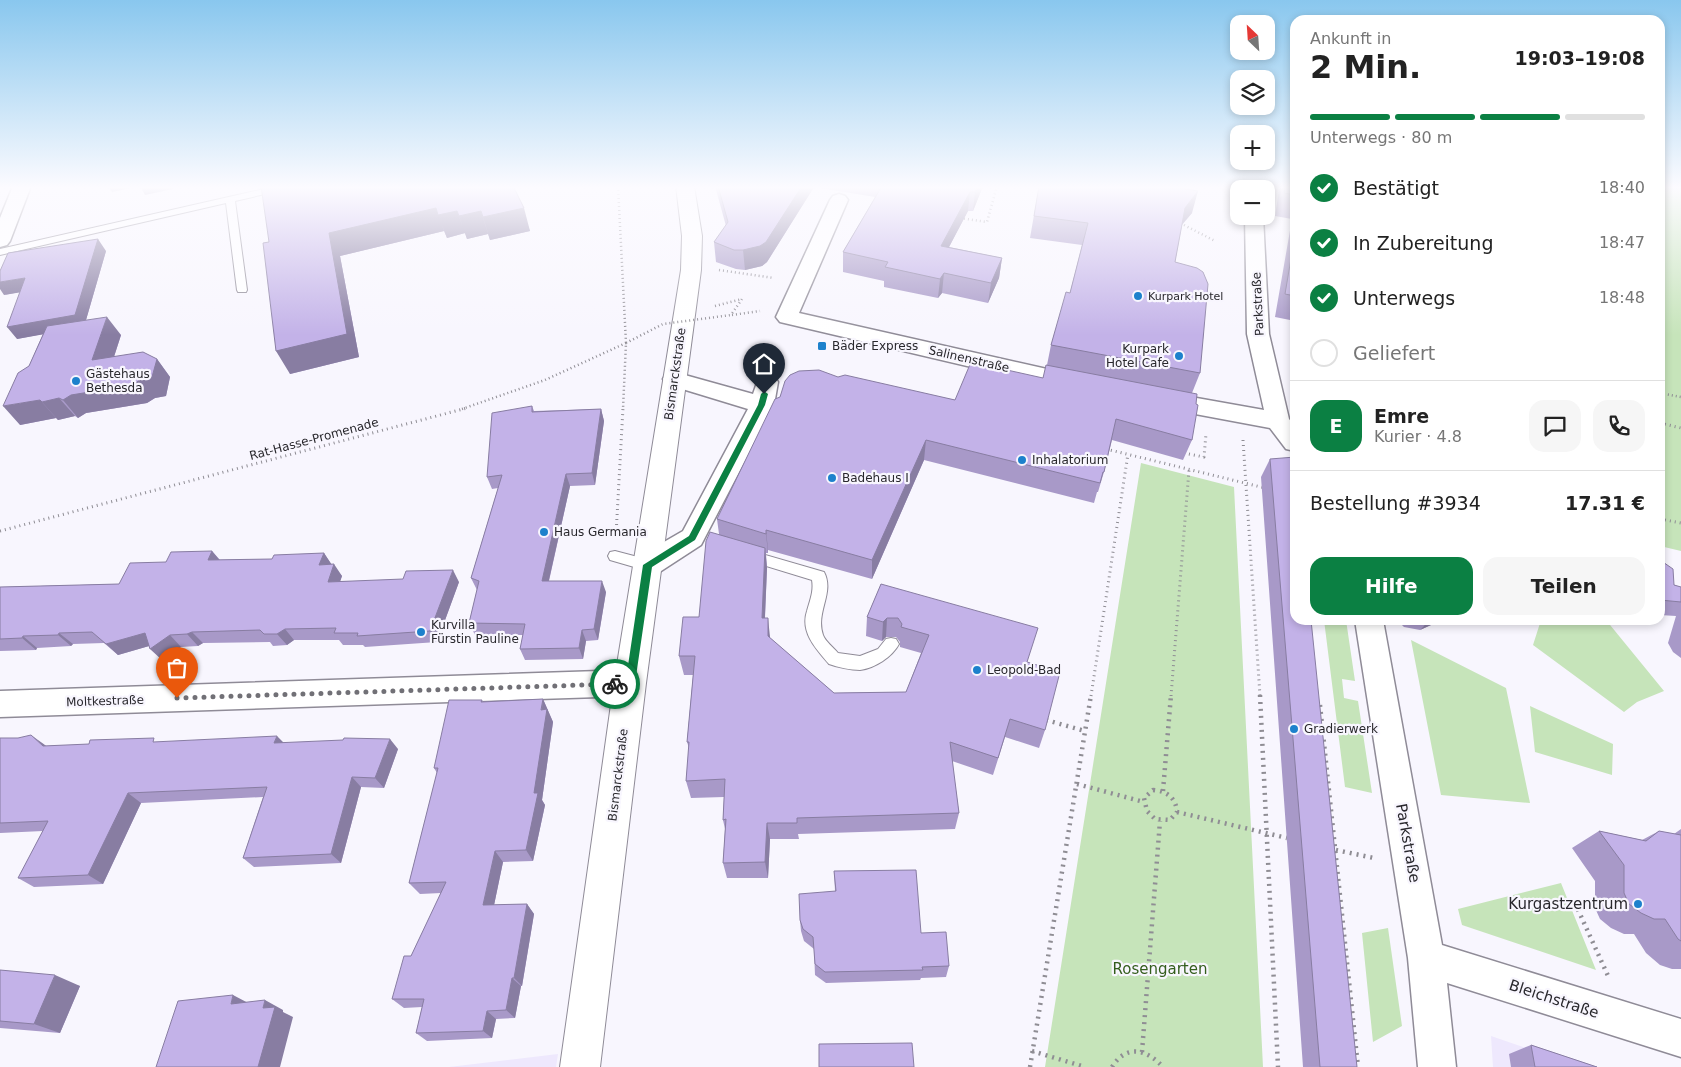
<!DOCTYPE html>
<html lang="de">
<head>
<meta charset="utf-8">
<style>
	:root { --surface:#fff; --page:#f6f6f6; --text:#222; --muted:#767676; --line:#e0e0e0; --accent:#0b8043 }
	body { margin:0; font-family:"DejaVu Sans",sans-serif; background:var(--page); color:var(--text); height:100vh; display:flex; flex-direction:column; font-size:19px; white-space:nowrap }
	* { box-sizing:border-box; margin:0 }
	p { font-size:16px; color:var(--muted) }
	.icon { flex:none; width:28px; height:28px; fill:none; stroke:currentColor; stroke-width:2; stroke-linecap:round; stroke-linejoin:round }
	.map { position:relative; flex:1; overflow:hidden }
	.side { position:absolute; left:1290px; top:15px; width:375px; height:610px; display:flex; flex-direction:column; background:var(--surface); border-radius:15px; box-shadow:0 2px 8px #0003 }
	.side>* { flex:none }
	.needle { width:32px; rotate:335deg }
	.controls { position:absolute; left:1230px; top:15px; display:grid; gap:10px }
	.controls a { display:grid; place-items:center; width:45px; height:45px; border-radius:10px; background:var(--surface); box-shadow:0 2px 8px #0003; font-size:25px }
	.pin { position:absolute; display:grid; place-items:center; width:42px; height:42px; color:#fff; margin:-51px -21px; border-radius:50% 50% 50% 0; rotate:-45deg; box-shadow:0 0 5px #0007 }
	.pin .icon { rotate:45deg }
	.courier { position:absolute; display:grid; place-items:center; width:50px; height:50px; margin:-25px; border:4px solid #0b8043; border-radius:50%; background:#fff; color:#222; box-shadow:0 1px 6px #0007 }
	.head em { font-style:normal; font-weight:700 }
	.head div { display:flex; flex-direction:column-reverse }
	.head { display:flex; align-items:center; justify-content:space-between; height:85px; padding:0 20px }
	h1 { font-size:32px; font-weight:700; line-height:38px }
	.bar { display:grid; grid-template-columns:repeat(4,1fr); gap:8px 5px; align-content:center; height:60px; padding:0 20px }
	.bar i { height:6px; border-radius:4px; background:var(--line) }
	.bar .selected { background:var(--accent) }
	.bar p { grid-column:span 4 }
	.line { display:flex; align-items:center; gap:12px; padding:0 20px; border-top:1px solid var(--line) }
	.line div { flex:1 }
	.round { display:grid; place-items:center; flex:none; width:52px; height:52px; border-radius:15px; background:var(--page) }
	ol { padding:0 20px; list-style:none }
	li { display:flex; align-items:center; gap:15px; height:55px }
	li p { margin-inline-start:auto }
	li .icon { padding:5px; border-radius:50%; background:var(--accent); color:#fff; stroke-width:4 }
	li:last-child { color:var(--muted) }
	li i { width:28px; height:28px; border:2px solid var(--line); border-radius:50% }
	.button { display:flex; gap:10px; margin-top:auto; padding:10px 20px }
	.button a { flex:1; height:58px; border-radius:15px; background:var(--accent); color:#fff; font-size:20px; font-weight:700; line-height:58px; text-align:center }
	.button a+a { background:var(--page); color:var(--text) }
	.map>svg:first-child { display:block }
	.built { fill:#eee8fd }
	.green { fill:#c6e4ba }
	.lines { fill:none; stroke-linecap:round; stroke-linejoin:round }
	.lane-casing { stroke:#8f8b97; stroke-width:2 }
	.street-casing { stroke:#8f8b97; stroke-width:3 }
	.secondary-casing { stroke:#8f8b97; stroke-width:2 }
	.path-far2 { stroke:#8f8d94; stroke-width:2.5; stroke-dasharray:1 3; stroke-linecap:butt }
	.path-far1 { stroke:#8f8d94; stroke-width:3; stroke-dasharray:1 4; stroke-linecap:butt }
	.path { stroke:#8f8d94; stroke-width:4.5; stroke-dasharray:2 5; stroke-linecap:butt }
	.lane { fill:#fff; fill-rule:evenodd }
	.street { fill:#fff; fill-rule:evenodd }
	.secondary { fill:#fff; fill-rule:evenodd }
	.path-bridge { stroke:#8f8d94; stroke-width:2.5; stroke-dasharray:1 3; stroke-linecap:butt }
	.wall { fill:#a899c8 }
	.shaded-wall { fill:#887da2 }
	.building { fill:#c3b2e8; stroke:#887da2 }
	.route { fill:#0b8043 }
	.done { stroke:#717076; stroke-width:5; stroke-dasharray:0 9 }
	.poi-dot { fill:#1d81cc; stroke:#f8f6fe; stroke-width:2 }
	.labels { text-anchor:middle; stroke-width:4.5; stroke-linejoin:round; paint-order:stroke }
	.far-poi-label { font-size:11px; fill:#29282d; stroke:#f8f6fe; text-anchor:start }
	.street-label { font-size:12px; fill:#29282d; stroke:#f8f6fe }
	.poi-label { font-size:12px; fill:#29282d; stroke:#f8f6fe; text-anchor:start }
	.near-street-label { font-size:15px; fill:#29282d; stroke:#f8f6fe }
	.near-poi-label { font-size:15px; fill:#29282d; stroke:#f8f6fe; text-anchor:end }
	.near-park-label { font-size:15px; fill:#335d1c; stroke:#f8f6fe }
</style>
</head>
<body>
<div class="map">
<svg width="1681" height="1067" viewBox="0 0 1681 1067">
	<rect width="100%" height="100%" fill="#f8f6fe"/>
	<path class="built" d="M1491 1036 1582 1067H1493Z
		M558 1054 556 1067H449Z"/>
	<path class="green" d="M1660 186H1681V551L1660 546Z
		M1141 463 1234 487 1263 1067H1045Z
		M1324 620H1346L1355 681 1342 679 1344 698 1358 701 1372 793 1345 787Z
		M1541 620H1606L1664 691 1637 702 1624 712 1533 645Z
		M1411 640 1506 688 1530 803 1441 795Z
		M1530 706 1613 744 1612 775 1535 752Z
		M1561 883 1596 970 1462 925 1458 909Z
		M1388 928 1402 1026 1373 1042 1362 933Z"/>
	<g class="lines">
		<defs>
			<path id="lane" d="M277 186H293L291 188 235 201 247 290 246 292H238L237 290 226 203 0 255V249Z
				M748 550 824 572C835 593 815 612 823 635 825 641 834 648 838 653L860 656 878 649 886 639 891 638 896 639 899 644C892 657 875 668 860 670 851 670 837 667 829 664 816 649 800 632 807 611 810 600 814 591 812 580L743 559 741 555 743 551Z
				M615 551 653 561 655 565 653 569 648 571 610 560 608 556 610 552Z"/>
			<path id="street" d="M13 186H31L10 241 7 245 0 247V218Z
				M1248 186H1266V189H1248Z
				M839 194 845 196 848 200 799 313 1078 376 1086 379 1089 384 1086 389 1078 392 780 322 776 317 830 200 833 196Z
				M1245 216H1263L1269 334 1289 419 1295 426V451L1286 449 1270 428 1163 408 1155 406 1151 400 1155 394 1163 392 1264 410 1247 334Z
				M674 372 753 394 759 377 767 375 775 377 778 382 774 405 701 545 658 573 648 576 638 573 635 565 638 557 683 531 748 409 666 384 663 379 666 374Z
				M1355 620H1383L1442 945 1681 1019V1057L1447 983 1456 1067H1418L1408 958Z
				M630 670 641 674 645 683 641 692 630 696 0 717V691Z"/>
			<path id="secondary" d="M676 186H694L702 236 701 270 646 683 600 1067H560L614 683 681 270 682 236Z"/>
		</defs>
		<use href="#lane" class="lane-casing"/>
		<use href="#street" class="street-casing"/>
		<use href="#secondary" class="secondary-casing"/>
		<path class="path-far2" d="M618 186 626 343 623 409
			M960 218 987 222 997 186
			M1184 225 1215 241
			M719 270 774 278
			M715 306 742 299 731 315
			M732 315 760 311
			M1660 393 1681 397
			M462 409 545 380 626 343"/>
		<path class="path-far1" d="M1660 423 1681 428
			M1243 440 1260 696
			M1106 449 1265 488
			M1184 453 1204 457 1206 434
			M1660 519 1681 523
			M0 531 467 408
			M616 535 623 408
			M1091 696 1128 454
			M1171 696 1189 470"/>
		<path class="path" d="M1260 695 1278 1067
			M1320 705 1358 1067
			M1046 720 1085 731
			M1077 784 1144 802
			M1153 790C1167 791 1176 798 1177 812L1170 820 1155 819 1147 811 1144 798Z
			M1163 791 1171 695
			M1177 812 1287 838
			M1336 850 1374 858
			M1575 903 1609 978
			M1032 1051 1085 1067
			M1142 1052 1160 821
			M1030 1067 1091 695
			M1112 1067C1126 1044 1147 1049 1163 1067"/>
		<use href="#lane" class="lane"/>
		<use href="#street" class="street"/>
		<use href="#secondary" class="secondary"/>
		<path class="path-bridge" d="M626 343 663 324 731 315"/>
	</g>
	<path class="wall" d="M513 186 530 231 490 240 488 234 467 239 465 233 447 238 444 231 340 256 359 357 290 374 269 242Z
		M715 186H983L973 211H968L949 247 1002 258 999 278 988 303 942 293 938 298 884 287V281L843 272V252L875 197 814 187 767 262 762 266 745 270 736 269 716 262 714 242 726 226Z
		M1039 186 1185 189 1192 213 1182 225 1175 262 1200 373 1192 393V440L1183 460 1112 440 1104 472 1098 492H1097L1094 503 924 460 872 579 768 550V553H766L767 568 765 618 770 638 834 693 906 692 921 653 900 647V642L896 637H886L882 641 866 636 867 617 881 584 1027 662 1045 730 1039 748 1005 737 993 775 952 761 959 813 955 829 798 834 799 839H770L768 878H727L723 863 725 829 723 820 724 797 691 798 686 781 689 748 687 742 693 675H684L679 656 699 617 719 534 717 519 838 377 955 400 1043 378 1047 365 1051 345 1070 293 1082 245 1030 238Z
		M1281 186H1295V321L1275 317 1292 219 1275 216 1279 190Z
		M106 251 86 320 121 335 114 357 157 359 170 377 166 396 155 398 147 403 86 413 78 418 75 416 58 420 56 418 20 425 29 366 43 334 17 339 20 292 4 295Z
		M532 406 534 411 601 409 604 421 595 485 570 486 549 581 606 592 598 640 586 641 583 659 525 660 520 649 523 635H475L469 623 477 590 471 578 498 488 492 489 487 477Z
		M1270 459 1357 1067H1303L1261 477Z
		M212 551 220 560 272 559 324 553 331 564 342 576 340 581 459 582 437 642 365 647 363 645H343L339 640H294L287 645 273 646 270 642 203 643 198 646 181 647 162 660 149 646 118 655 104 643 73 644 71 646 37 648 36 650 0 651V587L119 584 166 562Z
		M1660 560 1674 585 1681 587V658L1673 652 1668 643 1676 616 1660 615Z
		M1397 620H1442L1420 630 1404 627Z
		M543 699 553 722 542 800 545 805 533 861 503 862 494 905 527 904 534 914 522 986H521L515 1018 496 1019 492 1038 427 1041 416 1033 422 1007 404 1008 392 999 411 956 441 893 420 894 409 883 437 773 434 768 482 700 483 702Z
		M0 738 46 746 158 742 284 743 398 749 384 788 361 787 341 863 254 867 243 858 263 797 141 803 103 884 34 887 18 878 43 831 0 833Z
		M1681 829V969H1672L1660 965 1646 953 1634 934H1624L1611 928 1600 919 1595 908V881L1572 848 1599 831 1642 840 1659 831 1674 834Z
		M834 871 921 933 949 966 946 977 921 978 920 980 826 983 815 975 814 949 804 941 801 931 800 920 835 891Z
		M0 970 80 986 60 1033 0 1028Z
		M1531 1045 1597 1067H1511L1509 1054Z"/>
	<path class="shaded-wall" d="M108 186H173V189L145 195 140 186 112 192Z
		M802 186H814V187L767 262 762 266 745 270 743 250Z
		M978 186H983L973 211 975 192Z
		M1198 191 1192 213 1178 229 1185 208Z
		M970 192 968 211 939 266 941 246Z
		M436 208 444 231 340 256 359 357 290 374 276 351 329 233Z
		M524 208 530 231 490 240 483 217Z
		M457 211 465 233 447 238 438 215Z
		M481 211 488 234 467 239 459 216Z
		M98 239 106 251 84 327 17 339 7 327Z
		M1002 258 999 278 988 303 991 283Z
		M944 273 942 293 938 298 940 279Z
		M25 278 34 290 4 295 0 289V282Z
		M107 317 121 335 107 378 92 360Z
		M157 359 170 377 166 396 155 398 147 403 86 413 78 418 63 400 71 395Z
		M59 398 75 416 58 420 42 402Z
		M40 400 56 418 20 425 3 406Z
		M601 409 604 421 595 485 592 473Z
		M926 440 924 460 872 579V560Z
		M566 474 570 486 546 593 542 581Z
		M766 530 768 550V553L766 534Z
		M765 548 767 568 764 637 762 618Z
		M212 551 222 563 208 560Z
		M324 553 332 565H319Z
		M334 564 342 576 336 594 328 582Z
		M453 570 459 582 437 642 430 631Z
		M602 581 606 592 598 640 594 629Z
		M768 618 770 637V655L768 636Z
		M887 618 886 637 882 641 883 622Z
		M1435 620H1442L1420 630 1425 625Z
		M285 629 294 640 287 645 277 634Z
		M582 630 586 641 583 659 579 648Z
		M192 632 203 643 198 646 187 634Z
		M59 633 73 644 71 646 58 635Z
		M145 633 156 644 118 655 106 644Z
		M170 635 181 647 162 660 150 649Z
		M23 636 37 648 36 650 22 638Z
		M543 699 553 722 542 800 545 805 533 861 526 850Z
		M31 735 45 745 57 756 43 746Z
		M277 736 287 746 274 743Z
		M390 739 398 749 384 788 375 778Z
		M352 777 361 787 341 863 331 854Z
		M128 793 141 803 103 884 88 875Z
		M767 823 770 839 768 878 765 862Z
		M495 851 503 862 492 915 483 905Z
		M527 904 534 914 522 986 514 978Z
		M55 975 80 986 60 1033 34 1024Z
		M512 978 521 986 515 1018 506 1010Z
		M233 995 252 1005 231 1004Z
		M265 1000 283 1010V1012L293 1017 280 1067H258L263 1008Z
		M487 1011 496 1019 492 1038 483 1031Z"/>
	<path class="building" d="M261 186H513L524 208 483 217 481 211 459 216 457 211 438 215 436 208 329 233 347 334 276 351 263 243 269 242Z
		M718 186H802L766 242 760 246 743 250H734L714 242 728 222Z
		M882 186H978L975 192H970L941 246 1002 258 991 283 944 273 940 279 885 267 888 262 843 252Z
		M1039 186H1186L1185 189 1198 191 1185 208 1175 262 1197 268 1203 272 1208 284 1200 373 1051 345 1066 292 1070 293 1088 223 1034 216Z
		M1285 186H1295V195L1284 193Z
		M1295 235V296L1285 294Z
		M98 239 75 315 7 327 25 278 0 282V271L8 253Z
		M107 317 92 360 143 352 157 359 152 377 141 379 133 385 71 395 63 400 59 398 42 402 40 400 3 406 18 373 29 366 47 326Z
		M971 362 1043 378 1046 365 1197 394 1196 404 1198 405 1192 440 1116 419 1104 472H1103L1100 483 926 440 872 560 766 530V534L717 519 775 399 780 397 785 381 790 375 799 371 819 370 838 377 845 375 955 400Z
		M532 406V412L601 409 592 473 566 474 542 581H602L594 629 582 630 579 648 520 649 525 624 469 623 479 581 471 578 502 475 487 477 492 413Z
		M1295 457V620H1311L1357 1067H1320L1270 459Z
		M710 532 765 548 762 618H768V636L834 693 906 692 929 635 901 627 902 624 898 618H887L883 622 867 617 881 584 1038 628 1027 662 1060 672 1045 730 1010 719 998 758 950 742 959 813 797 818V823H767L765 862 723 863 726 819 723 820 725 779 686 781 689 742H687L695 656H679L683 617H699L706 541Z
		M212 551 208 560 272 559 274 555 324 553 319 565 334 564 328 582 403 579 406 571 453 570 430 631 357 636 358 633H334L336 628 285 629 277 634H264L260 630 192 632 187 634 170 635 150 649 145 633 106 644 92 632 59 633 58 635 23 636 22 638 0 639V587L119 584 130 563 166 562 171 552Z
		M1660 560 1673 569 1674 585 1681 587V602L1660 600Z
		M1408 620H1435L1425 625Z
		M543 699 541 710 547 709 534 793H538L526 850 495 851 483 905 527 904 514 978H512L506 1010 487 1011 483 1031 416 1033 424 999H392L404 956H411L446 882 409 883 438 768H434L449 700H482L481 702Z
		M31 735 43 746 89 744 90 740 154 738 153 742 277 736 274 743 343 740 344 738 390 739 375 778 352 777 331 854 243 858 267 787 128 793 88 875 18 878 48 821 0 823V738H18Z
		M1599 831 1646 841 1659 831 1681 835V941L1678 939 1665 919H1654L1641 913 1629 904 1624 893V865Z
		M916 870 921 933 946 932 949 966 922 967 923 970 825 972 815 964 813 937 803 929 800 920 799 894 836 891 834 871Z
		M0 970 55 975 34 1024 0 1021Z
		M233 995 231 1004 265 1000 263 1008 275 1007 258 1067H156L178 1001Z
		M912 1043 914 1067H819V1044Z
		M1531 1045 1597 1067H1535Z"/>
	<linearGradient id="sky" x2="0" y2="1"><stop stop-color="#89c7ee"/><stop offset="0.56" stop-color="#fcfbff"/><stop offset="1" stop-color="#fcfbff" stop-opacity="0"/></linearGradient>
	<rect width="1681" height="335" fill="url(#sky)"/>
	<path class="route" d="M764 391 768 394 765 405 695 540 652 567 635 683 630 687 612 686V681L626 679 643 565 689 536 758 405 761 394Z"/>
	<g class="lines">
		<path class="done" d="M177 698 615 684"/>
	</g>
	<g class="poi-dot">
		<circle cx="1138" cy="296" r="5"/>
		<rect x="817" y="341" width="10" height="10" rx="2.5"/>
		<circle cx="1179" cy="356" r="5"/>
		<circle cx="76" cy="381" r="5"/>
		<circle cx="1022" cy="460" r="5"/>
		<circle cx="832" cy="478" r="5"/>
		<circle cx="544" cy="532" r="5"/>
		<circle cx="421" cy="632" r="5"/>
		<circle cx="977" cy="670" r="5"/>
		<circle cx="1294" cy="729" r="5"/>
		<circle cx="1638" cy="904" r="5"/>
	</g>
	<g class="labels">
		<g class="far-poi-label">
			<text x="1148" y="300">Kurpark Hotel</text>
		</g>
		<g class="street-label">
			<text transform="translate(1258 304) rotate(-93)" y="4">Parkstraße</text>
			<text transform="translate(969 359) rotate(13)" y="4">Salinenstraße</text>
			<text transform="translate(675 374) rotate(-82)" y="4">Bismarckstraße</text>
			<text transform="translate(314 439) rotate(-15)" y="4">Rat-Hasse-Promenade</text>
			<text transform="translate(105 701) rotate(-2)" y="4">Moltkestraße</text>
			<text transform="translate(618 775) rotate(-83)" y="4">Bismarckstraße</text>
		</g>
		<g class="poi-label">
			<text x="832" y="350">Bäder Express</text>
			<text x="1169" y="353" text-anchor="end">Kurpark<tspan x="1169" dy="14">Hotel Cafe</tspan></text>
			<text x="86" y="378">Gästehaus<tspan x="86" dy="14">Bethesda</tspan></text>
			<text x="1032" y="464">Inhalatorium</text>
			<text x="842" y="482">Badehaus I</text>
			<text x="554" y="536">Haus Germania</text>
			<text x="431" y="629">Kurvilla<tspan x="431" dy="14">Fürstin Pauline</tspan></text>
			<text x="987" y="674">Leopold-Bad</text>
			<text x="1304" y="733">Gradierwerk</text>
		</g>
		<g class="near-street-label">
			<text transform="translate(1408 843) rotate(80)" y="5">Parkstraße</text>
			<text transform="translate(1554 999) rotate(18)" y="5">Bleichstraße</text>
		</g>
		<g class="near-poi-label">
			<text x="1628" y="909">Kurgastzentrum</text>
		</g>
		<g class="near-park-label">
			<text x="1160" y="974">Rosengarten</text>
		</g>
	</g>
</svg>
<div class="controls">
<a><svg class="needle" viewBox="-14 -14 28 28"><path d="M0-13l5 13h-10z" fill="#e53935"/><path d="M0 13l5-13h-10z" fill="#767676"/></svg></a>
<a><svg class="icon" aria-label="layers" viewBox="0 0 24 24"><path d="M12 4l9 5-9 5-9-5zM3 14l9 5 9-5"/></svg></a>
<a>+</a>
<a>−</a>
</div>
<div class="pin" style="left:177px;top:698px;background:#ea580c"><svg class="icon" aria-label="bag" viewBox="0 0 24 24"><path d="M5 8h14l-1 12H6zM9 8a3 3 0 0 1 6 0"/></svg></div>
<div class="pin" style="left:764px;top:394px;background:#1f2937"><svg class="icon" aria-label="home" viewBox="0 0 24 24"><path d="M3 11l9-7 9 7M6 9v11h12V9"/></svg></div>
<div class="courier" style="left:615px;top:684px"><svg class="icon" aria-label="bike" viewBox="0 0 24 24"><circle cx="6" cy="16" r="4"/><circle cx="18" cy="16" r="4"/><path d="M6 16l4-8h5l3 8M10 8l3 8H6M13 5h3"/></svg></div>
<section class="side">
<div class="head"><div><h1>2 Min.</h1><p>Ankunft in</p></div><em>19:03–19:08</em></div>
<div class="bar"><i class="selected"></i><i class="selected"></i><i class="selected"></i><i></i><p>Unterwegs · 80 m</p></div>
<ol>
<li><svg class="icon" aria-label="check" viewBox="0 0 24 24"><path d="M5 12l5 5 9-10"/></svg>Bestätigt<p>18:40</p></li>
<li><svg class="icon" aria-label="check" viewBox="0 0 24 24"><path d="M5 12l5 5 9-10"/></svg>In Zubereitung<p>18:47</p></li>
<li><svg class="icon" aria-label="check" viewBox="0 0 24 24"><path d="M5 12l5 5 9-10"/></svg>Unterwegs<p>18:48</p></li>
<li><i></i>Geliefert</li>
</ol>
<div class="line" style="height:90px"><b class="round" style="background:var(--accent);color:#fff">E</b><div><b>Emre</b><p>Kurier · 4.8</p></div><a class="round"><svg class="icon" aria-label="chat" viewBox="0 0 24 24"><path d="M4 5h16v11H9l-5 4z"/></svg></a><a class="round"><svg class="icon" aria-label="phone" viewBox="0 0 24 24"><path d="M5 4h4l2 5-3 2q2 4 5 5l2-3 5 2v4C11 20 4 13 5 4z"/></svg></a></div>
<div class="line" style="height:65px"><div>Bestellung #3934</div><b>17.31 €</b></div>
<div class="button"><a>Hilfe</a><a>Teilen</a></div>
</section>
</div>
</body>
</html>
